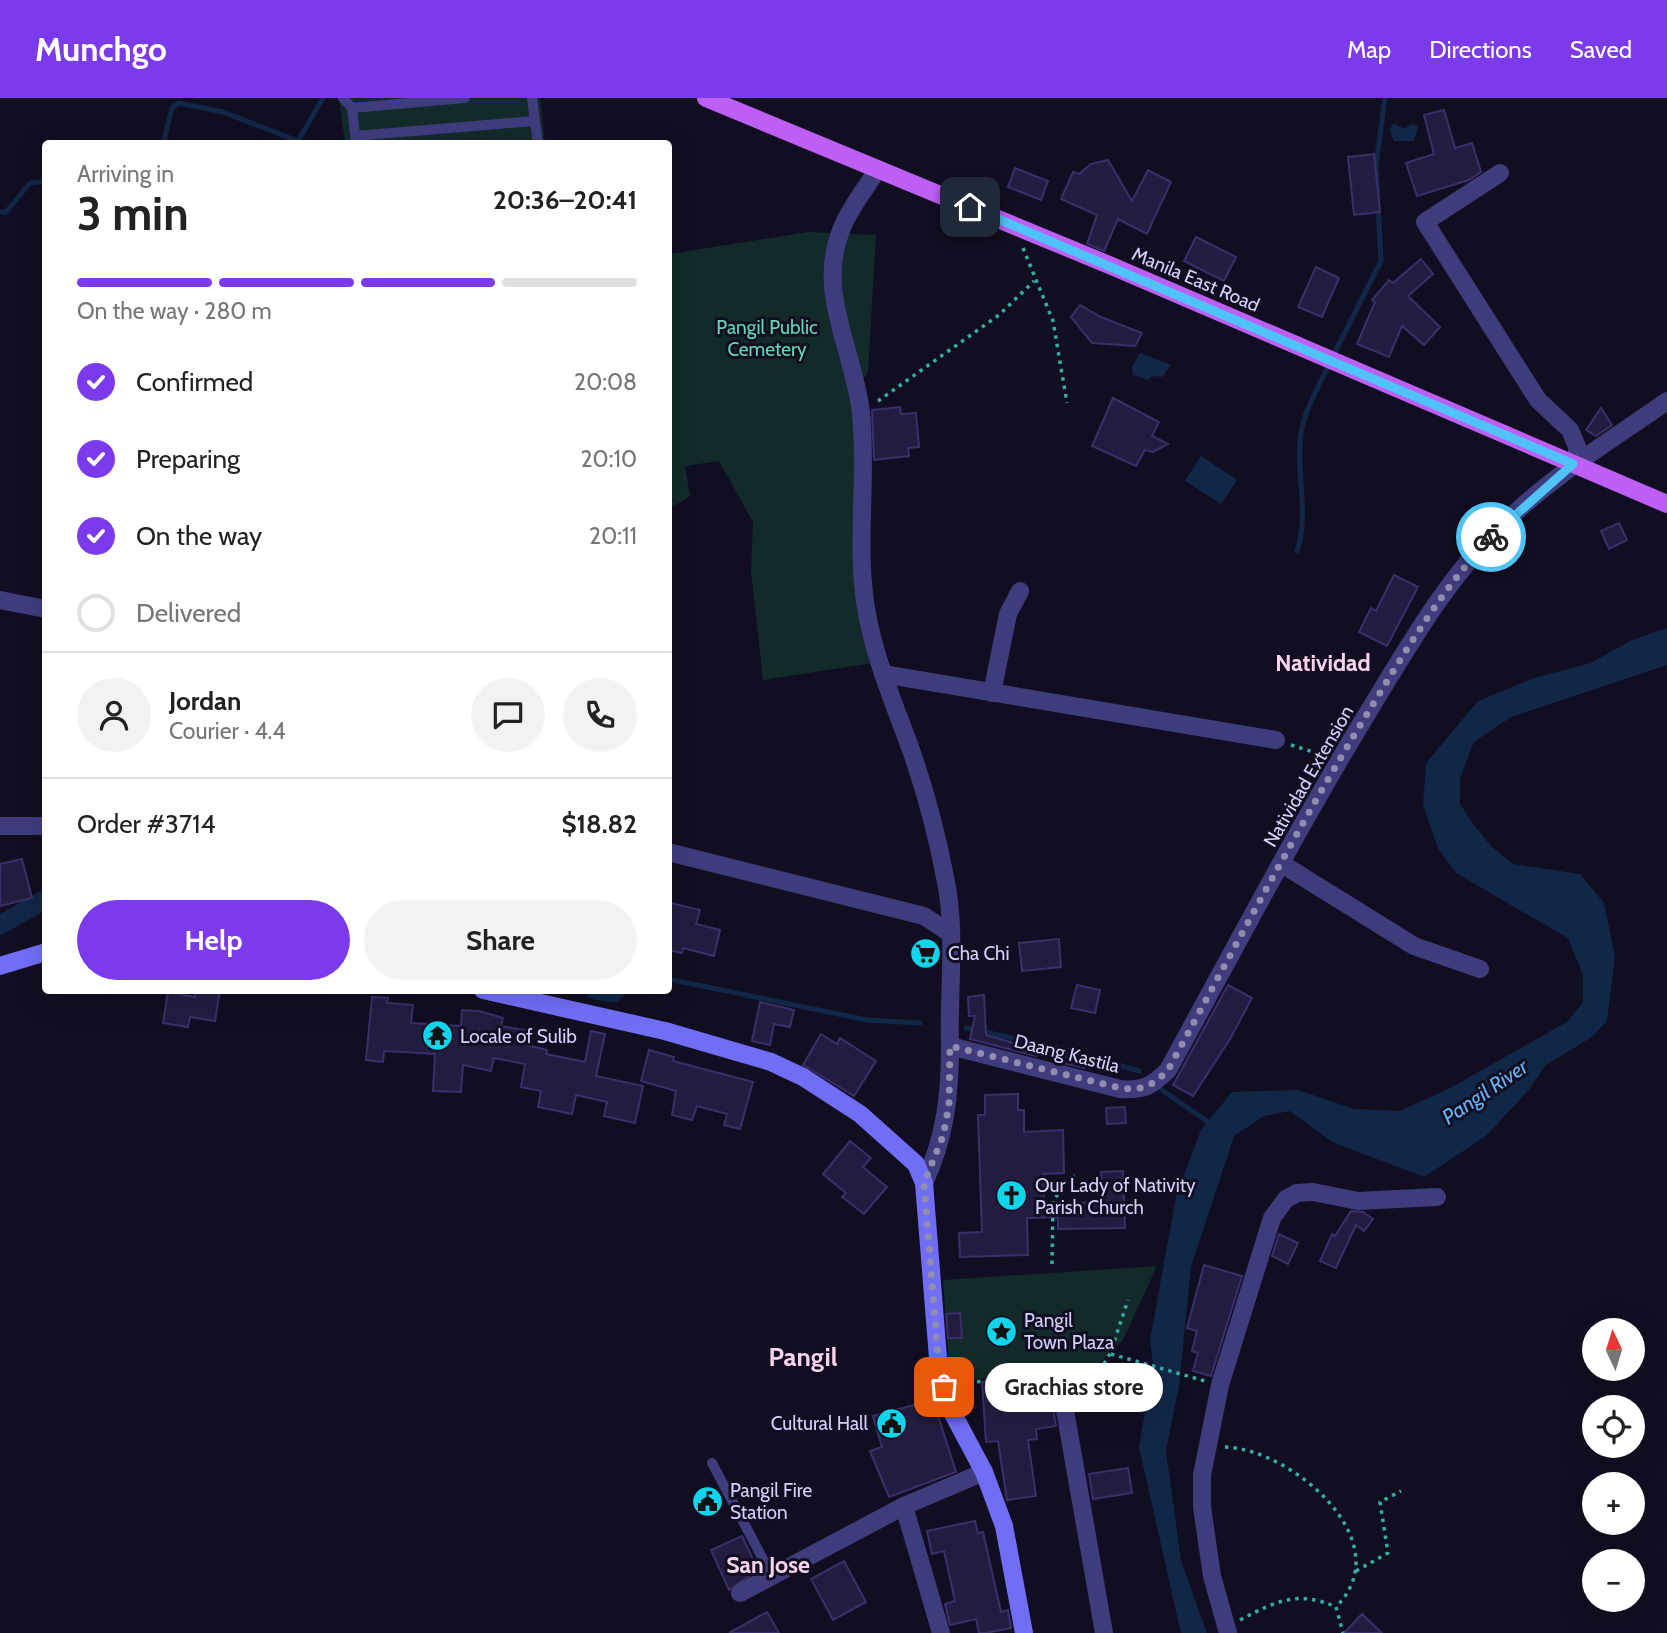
<!DOCTYPE html>
<html lang="en">
<head>
<meta charset="utf-8">
<style>
	:root { --surface:#fff; --page:#f2f2f2; --text:#222; --muted:#767676; --line:#e0e0e0; --accent:#7c3aed }
	body { margin:0; font-family:Cabin,sans-serif; background:var(--page); color:var(--text); height:100vh; display:flex; flex-direction:column; font-size:26px; white-space:nowrap }
	* { box-sizing:border-box; margin:0 }
	p { font-size:23px; color:var(--muted) }
	.icon { flex:none; width:38px; height:38px; fill:none; stroke:currentColor; stroke-width:2; stroke-linecap:round; stroke-linejoin:round }
	.map { position:relative; flex:1; overflow:hidden }
	.drawer { position:absolute; left:42px; top:42px; width:630px; height:854px; display:flex; flex-direction:column; background:var(--surface); border-radius:7px; box-shadow:0 7px 28px #0002 }
	.drawer>* { flex:none }
	.needle { width:46px; rotate:356deg }
	.tools { position:absolute; left:1582px; top:1220px; display:grid; gap:14px }
	.tools a { display:grid; place-items:center; width:63px; height:63px; border-radius:50%; background:var(--surface); box-shadow:0 7px 28px #0002; font-size:35px }
	.pin { position:absolute; display:grid; place-items:center; width:60px; height:60px; color:#fff; margin:-30px; border-radius:14px; box-shadow:0 4px 10px #0006 }
	.courier { position:absolute; display:grid; place-items:center; width:70px; height:70px; margin:-35px; border:5px solid #4fc3f7; border-radius:50%; background:#fff; color:#222; box-shadow:0 2px 9px #0007 }
	.bubble { position:absolute; height:49px; border-radius:24px; background:var(--surface); box-shadow:0 7px 28px #0002; font-size:23px; font-weight:800; line-height:49px; text-align:center }
	.headline em { font-style:normal; font-weight:800 }
	.headline div { display:flex; flex-direction:column-reverse }
	.headline { display:flex; align-items:center; justify-content:space-between; height:119px; padding:0 35px }
	h1 { font-size:46px; font-weight:800; line-height:52px }
	.bar { display:grid; grid-template-columns:repeat(4,1fr); gap:10px 7px; align-content:center; height:84px; padding:0 35px }
	.bar i { height:9px; border-radius:5px; background:var(--line) }
	.bar .current { background:var(--accent) }
	.bar p { grid-column:span 4 }
	.line { display:flex; align-items:center; gap:18px; padding:0 35px; border-top:2px solid var(--line) }
	.line div { flex:1 }
	.round { display:grid; place-items:center; flex:none; width:74px; height:74px; border-radius:37px; background:var(--page) }
	ol { padding:0 35px; list-style:none }
	li { display:flex; align-items:center; gap:21px; height:77px }
	li p { margin-inline-start:auto }
	li .icon { padding:7px; border-radius:50%; background:var(--accent); color:#fff; stroke-width:4 }
	li:last-child { color:var(--muted) }
	li i { width:38px; height:38px; border:4px solid var(--line); border-radius:50% }
	.cta { display:flex; gap:14px; margin-top:auto; padding:14px 35px }
	.cta a { flex:1; height:80px; border-radius:42px; background:var(--accent); color:#fff; font-size:28px; font-weight:800; line-height:80px; text-align:center }
	.cta a+a { background:var(--page); color:var(--text) }
	header { display:flex; align-items:center; gap:42px; box-sizing:border-box; height:98px; padding:0 35px; background:var(--accent); color:#fff }
	header strong { font-size:33px }
	nav { display:flex; gap:38px; margin-inline-start:auto; font-size:24px }
	.map>svg:first-child { display:block }
	.green { fill:#122a29 }
	.water { fill:#112747 }
	.lines { fill:none; stroke-linecap:round; stroke-linejoin:round }
	.stream { stroke:#112747; stroke-width:5 }
	.canal { stroke:#112747; stroke-width:19 }
	.building { fill:#231c40; stroke:#3b2f6b; stroke-width:2 }
	.path { stroke:#35aca5; stroke-width:3.5; stroke-dasharray:3.5 5; stroke-linecap:butt }
	.service { stroke:#3f3c7d; stroke-width:10 }
	.minor { stroke:#3f3c7d; stroke-width:18 }
	.tertiary { stroke:#3f3c7d; stroke-width:18 }
	.secondary { stroke:#716ef6; stroke-width:18 }
	.primary { stroke:#bd5ff5; stroke-width:18 }
	.done { stroke:#918daf; stroke-width:7; stroke-dasharray:0 12.6 }
	.route { stroke:#4fc3f7; stroke-width:9 }
	.labels { text-anchor:middle; stroke-width:6; stroke-linejoin:round; paint-order:stroke }
	.street-label { font-size:19px; fill:#d6d1fc; stroke:#120e21 }
	.park-label { font-size:19px; fill:#62d7ba; stroke:#120e21 }
	.poi-label { font-size:19px; fill:#d6d1fc; stroke:#120e21; text-anchor:start }
	.water-label { font-size:21px; font-style:italic; fill:#65b3f6; stroke:#120e21 }
	.quarter-label { font-size:23px; font-weight:bold; fill:#fcd3ed; stroke:#120e21 }
	.district-label { font-size:26px; font-weight:bold; fill:#fcd3ed; stroke:#120e21 }
</style>
</head>
<body>
<header>
<strong>Munchgo</strong>
<nav><a>Map</a><a>Directions</a><a>Saved</a></nav>
</header>
<div class="map">
<svg width="1667" height="1535" viewBox="0 0 1667 1535">
	<rect width="100%" height="100%" fill="#120e21"/>
	<path class="green" d="M339 0H540L545 45H345Z
		M808 134 876 137 868 275 851 294 873 565 763 582 751 473 753 424 719 363 685 368 690 398 669 411V156Z
		M1157 1168 1123 1242 1093 1271 956 1283 950 1280 943 1182Z"/>
	<path class="water" d="M1394 25 1403 31 1413 26 1418 29 1414 43H1394L1389 31Z
		M1140 255 1171 267 1162 279 1153 278 1148 282 1133 277 1132 269Z
		M1201 358 1237 382 1221 406 1185 383Z
		M1667 530V567L1511 619 1474 644 1460 680V706L1474 727 1491 748 1513 766 1580 776 1604 805 1615 858 1607 923 1592 939 1546 967 1527 994 1486 1038 1424 1079 1332 1044 1290 1013 1264 1018 1234 1038 1191 1168 1179 1288 1166 1353 1181 1463 1207 1535H1181L1139 1349 1153 1266 1150 1242 1176 1099 1201 1032 1232 994 1298 992 1354 1011 1400 1013 1450 990 1567 924 1583 904V877L1568 840 1456 775 1438 750 1423 707 1426 665 1478 603 1534 580 1591 565 1632 542Z"/>
	<g class="lines">
		<path class="stream" d="M163 46 172 10 179 5 223 14 298 43 323 0
			M0 114H6L30 85 46 83
			M1333 258 1381 163 1376 67 1385 0
			M1297 453C1309 419 1297 380 1300 344 1301 317 1318 290 1329 267
			M668 881 867 922 920 925
			M966 930 1063 951 1139 973
			M1162 992 1211 1026"/>
		<path class="canal" d="M0 827 46 801
			M595 892 613 895 616 892"/>
	</g>
	<path class="building" d="M1444 12 1455 50 1472 45 1481 74 1469 82 1417 98 1406 65 1434 56 1424 17Z
		M1374 56 1380 114 1354 117 1348 59Z
		M1108 62 1132 103 1148 72 1171 84 1147 136 1118 121 1104 153 1087 146 1097 117 1061 101 1073 74 1079 76 1091 66Z
		M1015 70 1048 83 1041 102 1008 89Z
		M1196 139 1236 159 1224 183 1184 163Z
		M1421 161 1433 176 1408 198 1440 229 1424 247 1402 228 1389 259 1357 246 1375 204 1372 202 1389 182 1393 185Z
		M1316 169 1339 180 1322 219 1298 209Z
		M1080 207 1101 219 1142 235 1135 248 1092 245 1071 219Z
		M1113 300 1159 324 1152 338 1168 346 1153 354 1145 352 1136 368 1092 348Z
		M900 309 901 316 916 315 919 349 908 350 909 358 874 362 872 312Z
		M1601 310 1612 327 1596 338 1586 332Z
		M1619 425 1627 442 1609 451 1601 433Z
		M1394 477 1418 489 1387 548 1359 534 1371 510 1376 513Z
		M22 761 32 800 0 808V766Z
		M671 805 700 812 696 826 720 832 714 858 683 850 682 855 668 852Z
		M1059 841 1061 869 1022 873 1019 845Z
		M1077 887 1100 892 1095 915 1071 910Z
		M1228 887 1252 900 1230 941 1193 998 1173 987Z
		M196 892H220L215 923 190 919 188 929 163 925 168 894 195 899Z
		M984 897 986 937 1038 952 1036 958 970 941 975 918H969L968 899Z
		M372 899 388 900 387 905 413 907 411 925 461 928 462 912 479 913 503 920 501 928 530 933 527 947 547 952 546 956 585 964 591 933 605 936 596 978 643 988 635 1025 604 1018 607 1004 576 997 572 1016 538 1009 541 993 521 989 525 966 494 960 491 973 463 967 461 994 433 993 435 956 384 953 383 964 366 962Z
		M760 904 794 912 790 929 774 926 770 947 752 943Z
		M821 936 837 946 840 940 876 963 854 998 803 967Z
		M649 952 674 959 673 963 753 984 740 1031 724 1027 727 1016 697 1008 692 1022 672 1017 676 993 641 983Z
		M1066 954 1088 961 1085 970 1063 965Z
		M1018 996V1012H1024V1034L1063 1032 1064 1075 1043 1076 1044 1106 1102 1104 1101 1074 1123 1073 1125 1130 1058 1131V1119L1027 1120 1028 1157 960 1159 959 1135 982 1134 978 1017H985V997Z
		M1125 1009 1126 1025 1107 1026 1106 1010Z
		M850 1043 871 1060 863 1069 887 1089 864 1116 842 1099 846 1095 823 1076Z
		M1351 1113 1363 1114 1373 1121 1364 1133 1356 1127 1336 1170 1320 1163 1332 1136 1335 1138Z
		M1279 1136 1298 1145 1288 1166 1272 1158Z
		M1204 1167 1242 1178 1211 1278 1193 1273 1198 1255 1192 1253 1197 1233 1187 1230Z
		M960 1215 962 1240H948L946 1216Z
		M1048 1281 1056 1328 1036 1331 1037 1341 1028 1342 1036 1398 1007 1402 998 1343 986 1344 982 1284Z
		M933 1302 956 1374 889 1399 870 1353 882 1349 873 1318Z
		M1128 1370 1132 1395 1093 1401 1089 1376Z
		M975 1423 978 1435 983 1434 1001 1514 1008 1512 1011 1530 986 1535H979L976 1521 950 1527 945 1506 955 1503 944 1453 932 1456 927 1433Z
		M742 1438 758 1472 729 1492 711 1452Z
		M844 1463 866 1504 833 1522 811 1481Z
		M767 1514 779 1535H729Z
		M1362 1516 1382 1535H1344Z"/>
	<g class="lines">
		<path class="path" d="M1023 150 1053 223 1067 305
			M878 303 999 217 1034 183
			M1291 647 1323 657
			M1052 1166 1053 1102 1078 1074
			M1111 1256 1205 1283
			M1075 1277 1098 1275 1110 1256 1128 1202
			M960 1285 1043 1279
			M1225 1349C1292 1351 1401 1444 1336 1509L1343 1535
			M1356 1473 1388 1455 1380 1404 1401 1393
			M1240 1522C1276 1503 1298 1492 1336 1509"/>
		<path class="service" d="M343 0 352 10 465 0
			M532 0 538 46
			M352 10 356 46
			M355 38 535 23
			M712 1365 772 1478"/>
		<path class="minor" d="M878 71C866 90 850 109 842 130 815 193 854 252 861 315 868 383 854 454 868 521 877 566 895 608 911 652 925 692 937 737 945 779 957 834 948 892 950 948
			M1500 75 1425 124 1538 302 1570 332 1578 351 1573 366
			M0 502 46 511
			M883 576 1276 642
			M992 595 1008 516 1020 493
			M0 728H46
			M668 754 924 818 951 836
			M1282 766 1414 848 1480 871
			M1059 1278 1104 1535
			M904 1408 941 1535
			M740 1495 904 1408 984 1374
			M1228 1535 1212 1478 1202 1409V1377L1220 1287 1272 1120 1286 1101 1297 1095 1313 1094 1358 1103 1437 1099"/>
		<path class="tertiary" d="M924 1085C945 1040 950 998 950 948L1120 991C1143 993 1152 988 1168 972 1234 852 1298 729 1370 611 1409 547 1447 480 1502 427 1552 378 1610 343 1667 303"/>
		<path class="secondary" d="M0 868 46 854
			M483 892 665 933 771 964 803 979 860 1016 916 1066 924 1085 938 1260 951 1312 984 1374 1004 1428 1024 1535"/>
		<path class="primary" d="M706 0 1114 169 1667 406"/>
	</g>
	<g class="lines">
		<path class="done" d="M944 1289 938 1260 924 1085 943 1038 949 1007 950 948 1120 990C1143 993 1152 988 1168 972 1233 853 1296 732 1367 616 1405 554 1441 492 1491 439"/>
		<path class="route" d="M970 109 1573 366 1491 439"/>
	</g>
	<defs>
		<symbol id="supermarket-disc" viewBox="-11 -11 22 22"><circle r="9.5" fill="#0ed5eb" stroke="#120e21"/><path d="M-6-5.5h2.5l.6 2H6L4.5 2H-2.5L-4.4-4H-6ZM-1.5 3.2a1.3 1.3 0 1 0 .1 0ZM3 3.2a1.3 1.3 0 1 0 .1 0Z" fill="#111"/></symbol>
		<symbol id="temple-disc" viewBox="-11 -11 22 22"><circle r="9.5" fill="#0ed5eb" stroke="#120e21"/><path d="M0-6L5-2H3V0L6.5 2.5H4V6H1.5V3h-3V6H-4V2.5H-6.5L-3 0V-2H-5Z" fill="#111"/></symbol>
		<symbol id="church-disc" viewBox="-11 -11 22 22"><circle r="9.5" fill="#0ed5eb" stroke="#120e21"/><path d="M-1.2-6h2.4v3.5h3.3v2.4h-3.3V6h-2.4V-.1h-3.3v-2.4h3.3Z" fill="#111"/></symbol>
		<symbol id="sight-disc" viewBox="-11 -11 22 22"><circle r="9.5" fill="#0ed5eb" stroke="#120e21"/><path d="M0-6L1.8-2.2L6-1.7L2.9 1.2L3.7 5.4L0 3.3L-3.7 5.4L-2.9 1.2L-6-1.7L-1.8-2.2Z" fill="#111"/></symbol>
		<symbol id="civic-disc" viewBox="-11 -11 22 22"><circle r="9.5" fill="#0ed5eb" stroke="#120e21"/><path d="M-.6-6.5H3V-4.5H.6V-3L4-1V1h2V6H-6V1h2V-1L-.6-3ZM-1.2 2.5V6h2.4V2.5Z" fill="#111"/></symbol>
	</defs>
	<g fill-rule="evenodd">
		<use href="#supermarket-disc" x="908" y="838" width="35" height="35"/>
		<use href="#temple-disc" x="420" y="920" width="35" height="35"/>
		<use href="#church-disc" x="994" y="1080" width="35" height="35"/>
		<use href="#sight-disc" x="984" y="1216" width="35" height="35"/>
		<use href="#civic-disc" x="874" y="1308" width="35" height="35"/>
		<use href="#civic-disc" x="690" y="1386" width="35" height="35"/>
	</g>
	<g class="labels">
		<g class="street-label">
			<text transform="translate(1196 181) rotate(23)" y="7">Manila East Road</text>
			<text transform="translate(1308 678) rotate(-60)" y="7">Natividad Extension</text>
			<text transform="translate(1067 955) rotate(14)" y="7">Daang Kastila</text>
		</g>
		<g class="park-label">
			<text x="767" y="236">Pangil Public<tspan x="767" dy="22">Cemetery</tspan></text>
		</g>
		<g class="poi-label">
			<text x="948" y="862">Cha Chi</text>
			<text x="460" y="945">Locale of Sulib</text>
			<text x="1035" y="1094">Our Lady of Nativity<tspan x="1035" dy="22">Parish Church</tspan></text>
			<text x="1024" y="1229">Pangil<tspan x="1024" dy="22">Town Plaza</tspan></text>
			<text x="868" y="1332" text-anchor="end">Cultural Hall</text>
			<text x="730" y="1399">Pangil Fire<tspan x="730" dy="22">Station</tspan></text>
		</g>
		<g class="water-label">
			<text transform="translate(1485 994) rotate(-34)" y="7">Pangil River</text>
		</g>
		<g class="quarter-label">
			<text x="1323" y="573">Natividad</text>
			<text x="768" y="1475">San Jose</text>
		</g>
		<g class="district-label">
			<text x="803" y="1268">Pangil</text>
		</g>
	</g>
</svg>
<div class="tools">
<a><svg class="needle" viewBox="-14 -14 28 28"><path d="M0-13l5 13h-10z" fill="#e53935"/><path d="M0 13l5-13h-10z" fill="#767676"/></svg></a>
<a><svg class="icon" aria-label="locate" viewBox="0 0 24 24"><circle cx="12" cy="12" r="6"/><path d="M12 2v4M12 18v4M2 12h4M18 12h4"/></svg></a>
<a>+</a>
<a>−</a>
</div>
<div class="pin" style="left:944px;top:1289px;background:#ea580c"><svg class="icon" aria-label="bag" viewBox="0 0 24 24"><path d="M5 8h14l-1 12H6zM9 8a3 3 0 0 1 6 0"/></svg></div>
<div class="pin" style="left:970px;top:109px;background:#1f2937"><svg class="icon" aria-label="home" viewBox="0 0 24 24"><path d="M3 11l9-7 9 7M6 9v11h12V9"/></svg></div>
<div class="courier" style="left:1491px;top:439px"><svg class="icon" aria-label="bike" viewBox="0 0 24 24"><circle cx="6" cy="16" r="4"/><circle cx="18" cy="16" r="4"/><path d="M6 16l4-8h5l3 8M10 8l3 8H6M13 5h3"/></svg></div>
<div class="bubble" style="left:985px;top:1265px;width:178px">Grachias store</div>
<section class="drawer">
<div class="headline"><div><h1>3 min</h1><p>Arriving in</p></div><em>20:36–20:41</em></div>
<div class="bar"><i class="current"></i><i class="current"></i><i class="current"></i><i></i><p>On the way · 280 m</p></div>
<ol>
<li><svg class="icon" aria-label="check" viewBox="0 0 24 24"><path d="M5 12l5 5 9-10"/></svg>Confirmed<p>20:08</p></li>
<li><svg class="icon" aria-label="check" viewBox="0 0 24 24"><path d="M5 12l5 5 9-10"/></svg>Preparing<p>20:10</p></li>
<li><svg class="icon" aria-label="check" viewBox="0 0 24 24"><path d="M5 12l5 5 9-10"/></svg>On the way<p>20:11</p></li>
<li><i></i>Delivered</li>
</ol>
<div class="line" style="height:126px"><a class="round"><svg class="icon" aria-label="person" viewBox="0 0 24 24"><circle cx="12" cy="8" r="4"/><path d="M4 21q1-7 8-7t8 7"/></svg></a><div><b>Jordan</b><p>Courier · 4.4</p></div><a class="round"><svg class="icon" aria-label="chat" viewBox="0 0 24 24"><path d="M4 5h16v11H9l-5 4z"/></svg></a><a class="round"><svg class="icon" aria-label="phone" viewBox="0 0 24 24"><path d="M5 4h4l2 5-3 2q2 4 5 5l2-3 5 2v4C11 20 4 13 5 4z"/></svg></a></div>
<div class="line" style="height:91px"><div>Order #3714</div><b>$18.82</b></div>
<div class="cta"><a>Help</a><a>Share</a></div>
</section>
</div>
</body>
</html>
